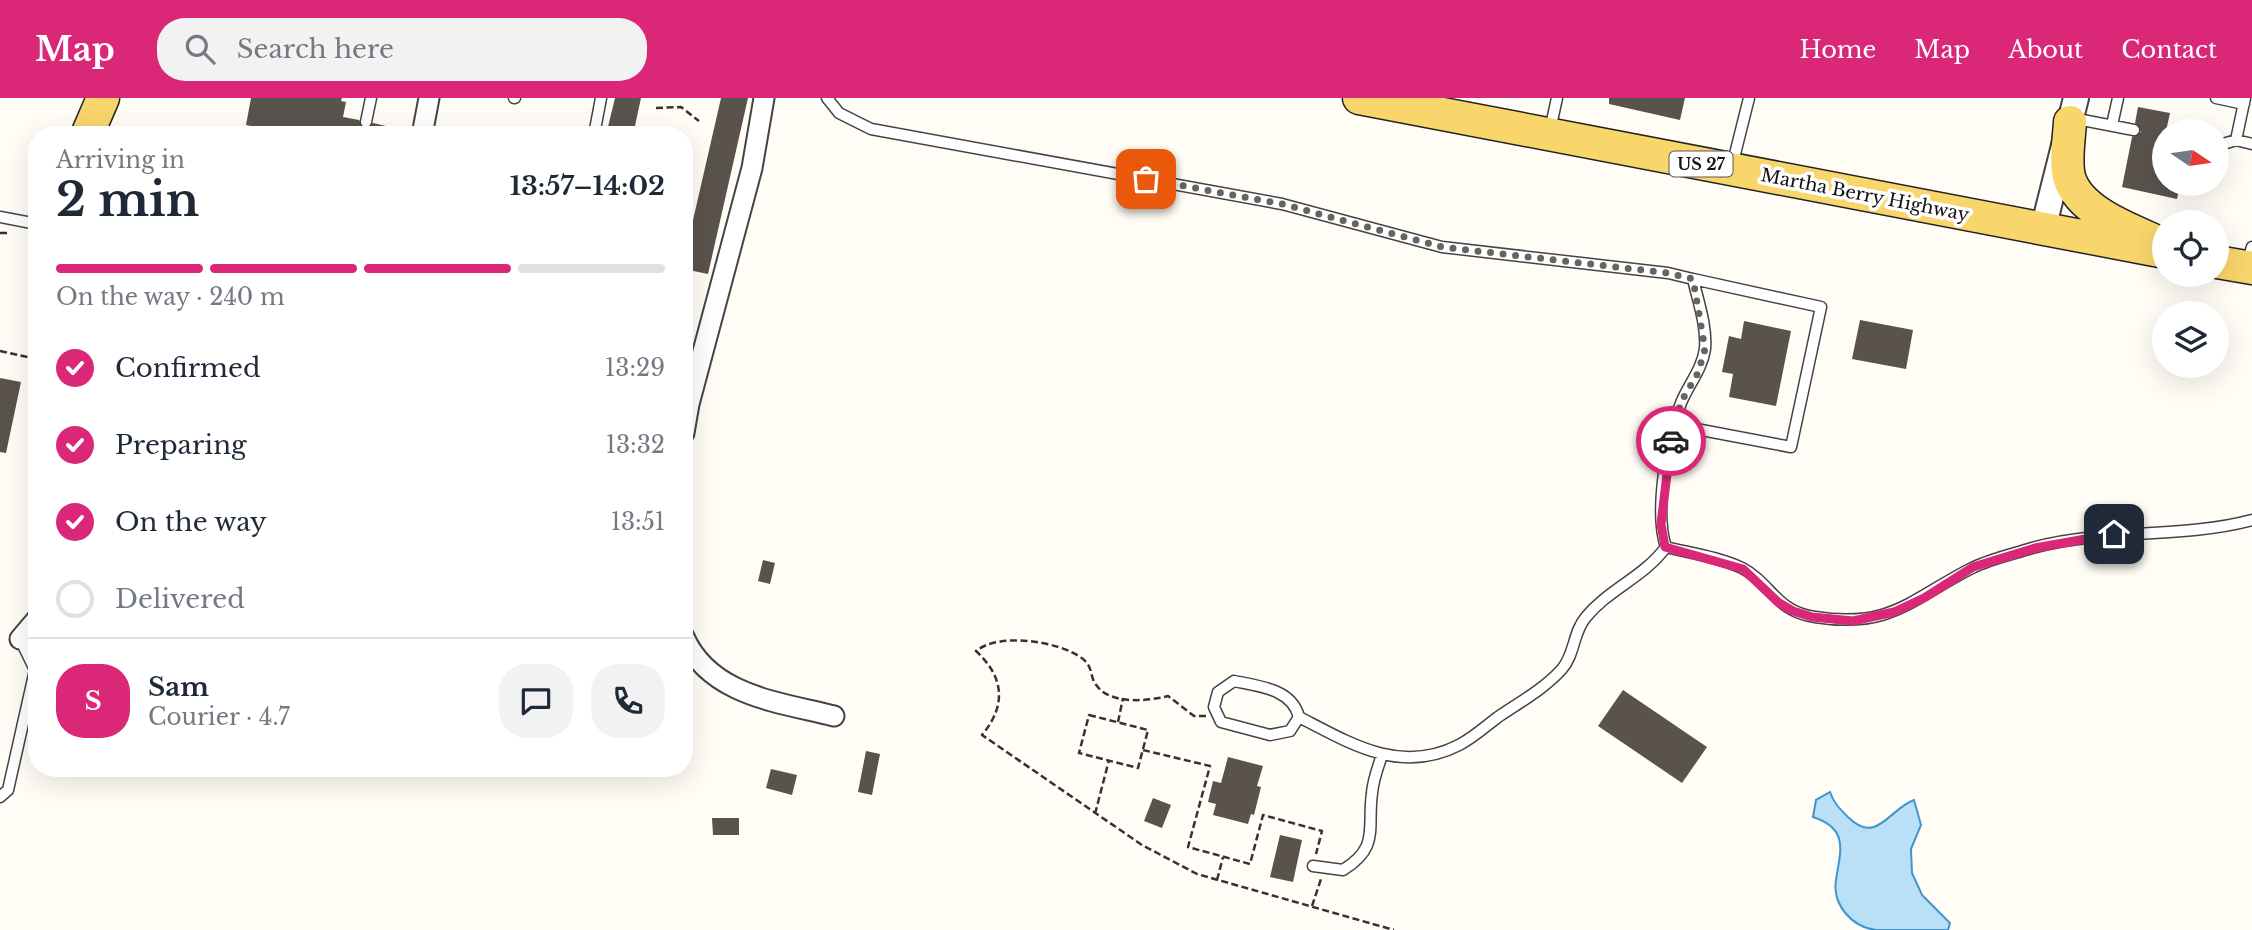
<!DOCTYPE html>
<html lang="en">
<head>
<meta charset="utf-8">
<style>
	:root { --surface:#fff; --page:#f2f2f3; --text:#1f2937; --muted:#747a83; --line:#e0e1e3; --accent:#db2777 }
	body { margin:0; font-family:"Libre Baskerville",serif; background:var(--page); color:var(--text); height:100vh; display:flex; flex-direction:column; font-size:26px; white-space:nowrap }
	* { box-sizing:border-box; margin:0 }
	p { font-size:23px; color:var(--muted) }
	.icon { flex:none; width:38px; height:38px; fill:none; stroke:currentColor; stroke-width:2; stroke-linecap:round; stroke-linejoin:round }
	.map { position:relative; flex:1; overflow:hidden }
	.details { position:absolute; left:28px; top:28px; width:665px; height:651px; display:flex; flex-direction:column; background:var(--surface); border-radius:28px; box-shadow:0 7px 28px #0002 }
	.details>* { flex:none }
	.needle { width:46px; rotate:103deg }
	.tools { position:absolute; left:2152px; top:21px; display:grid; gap:14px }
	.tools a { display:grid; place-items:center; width:77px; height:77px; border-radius:50%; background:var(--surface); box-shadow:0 7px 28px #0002; font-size:35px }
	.pin { position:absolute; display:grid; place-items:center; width:60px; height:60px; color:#fff; margin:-30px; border-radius:14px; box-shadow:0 4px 10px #0006 }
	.courier { position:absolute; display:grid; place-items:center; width:70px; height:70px; margin:-35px; border:5px solid #db2777; border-radius:50%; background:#fff; color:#222; box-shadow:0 2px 9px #0007 }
	.head em { font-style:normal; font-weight:700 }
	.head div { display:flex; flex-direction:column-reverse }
	.head { display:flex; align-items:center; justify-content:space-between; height:119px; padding:0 28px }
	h1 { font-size:46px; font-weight:700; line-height:52px }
	.bar { display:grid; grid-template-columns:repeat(4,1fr); gap:10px 7px; align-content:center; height:84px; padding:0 28px }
	.bar i { height:9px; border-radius:5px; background:var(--line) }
	.bar .on { background:var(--accent) }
	.bar p { grid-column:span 4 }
	.line { display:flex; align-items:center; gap:18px; padding:0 28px; border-top:2px solid var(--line) }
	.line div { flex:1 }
	.round { display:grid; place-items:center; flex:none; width:74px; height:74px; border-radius:28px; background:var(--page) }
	ol { padding:0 28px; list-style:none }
	li { display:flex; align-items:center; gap:21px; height:77px }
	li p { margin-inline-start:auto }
	li .icon { padding:7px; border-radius:50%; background:var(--accent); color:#fff; stroke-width:4 }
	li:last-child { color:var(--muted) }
	li i { width:38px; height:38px; border:4px solid var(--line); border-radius:50% }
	header { display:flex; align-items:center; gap:42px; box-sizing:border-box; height:98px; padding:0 35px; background:var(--accent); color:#fff }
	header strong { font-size:33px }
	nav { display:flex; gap:38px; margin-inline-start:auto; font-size:24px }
	.search { width:490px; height:63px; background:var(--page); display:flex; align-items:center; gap:18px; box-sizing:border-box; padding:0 24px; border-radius:28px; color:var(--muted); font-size:26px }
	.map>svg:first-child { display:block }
	.water { fill:#b9e0f7; stroke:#3f96cf; stroke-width:2 }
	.building { fill:#5a524d }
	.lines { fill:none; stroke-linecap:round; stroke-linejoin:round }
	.service-casing { stroke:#444; stroke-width:13 }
	.minor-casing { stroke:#444; stroke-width:23 }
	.tertiary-casing { stroke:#444; stroke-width:28 }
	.primary-casing { stroke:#222; stroke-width:35 }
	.path { stroke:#333; stroke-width:2.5; stroke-dasharray:7 3.5; stroke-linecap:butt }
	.service { stroke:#fff; stroke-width:10 }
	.minor { stroke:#fff; stroke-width:19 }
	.tertiary { stroke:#fff; stroke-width:24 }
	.primary { stroke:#f9d66b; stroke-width:32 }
	.done { stroke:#646461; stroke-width:7; stroke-dasharray:0 12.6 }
	.route { stroke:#db2777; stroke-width:9 }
	.labels { text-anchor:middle; stroke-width:7; stroke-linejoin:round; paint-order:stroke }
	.shield { fill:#fff; stroke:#585858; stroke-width:2 }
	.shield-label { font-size:16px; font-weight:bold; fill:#111 }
	.street-label { font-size:18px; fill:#111; stroke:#fff }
</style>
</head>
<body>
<header>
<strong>Map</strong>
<div class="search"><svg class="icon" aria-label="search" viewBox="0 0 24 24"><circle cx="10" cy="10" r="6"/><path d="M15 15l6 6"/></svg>Search here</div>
<nav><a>Home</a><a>Map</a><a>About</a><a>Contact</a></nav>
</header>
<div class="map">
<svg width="2252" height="832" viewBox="0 0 2252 832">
	<rect width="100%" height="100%" fill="#fffdf5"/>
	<path class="water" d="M1830 694C1834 706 1841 712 1849 720 1877 747 1889 711 1914 702L1921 727 1911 751 1912 775 1922 797 1950 825 1948 832C1925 832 1899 832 1876 832 1852 829 1832 807 1836 782 1840 754 1850 731 1813 719L1816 702Z"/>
	<path class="building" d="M251 0H342L341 3 346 4 343 19 359 22 364 31 373 25 399 31 398 37H254L256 29 246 27Z
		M615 0H641L633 37H606Z
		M721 0H748L708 176 684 171V143L688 144Z
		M1609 0H1685L1680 22 1609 6Z
		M2138 9 2170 15 2162 51 2165 86H2180L2177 101 2122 89 2132 39 2141 34 2135 25Z
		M1860 222 1913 232 1906 271 1852 261Z
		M1744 223 1791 233 1776 308 1729 299 1733 276 1722 274 1729 238 1741 241Z
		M0 280 21 284 6 355 0 354Z
		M763 462 775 465 770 486 758 483Z
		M1623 592 1707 649 1682 685 1598 628Z
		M866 653 880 656 872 697 858 694Z
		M1228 659 1263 668 1257 688 1261 689 1254 717 1251 716 1248 726 1213 717 1216 706 1208 704 1213 683 1221 685Z
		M771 671 797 677 792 697 766 690Z
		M1153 700 1171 707 1162 730 1144 723Z
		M712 720H739V737H713Z
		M1280 737 1302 742 1293 784 1270 779Z"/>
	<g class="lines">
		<defs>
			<path id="service" d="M514 0H515
				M827 0 839 15 871 31 1282 106 1442 149 1668 175 1693 181C1698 203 1707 228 1705 251 1702 272 1688 287 1681 305 1667 340 1654 414 1666 449 1690 455 1719 459 1742 470 1771 485 1776 514 1815 519 1891 531 1911 501 1972 470 1990 461 2013 456 2032 450 2105 430 2180 441 2252 422
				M2216 0 2244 6
				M2072 20 2134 32
				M366 24 371 0
				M2112 27 2118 0
				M1550 32 1557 0
				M594 37 601 0
				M2236 42 2245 0
				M2217 48 2236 42 2252 46
				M1732 68 1749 0
				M0 119 37 126
				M2247 165 2252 149
				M1675 327 1791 349 1821 209 1693 181
				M1299 619 1290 633 1270 637 1221 624 1214 609 1218 594 1234 583C1259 588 1292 591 1299 619 1351 646 1401 677 1459 647 1473 640 1486 628 1498 619 1520 604 1544 591 1562 571 1575 556 1573 534 1586 519 1609 491 1644 479 1666 449
				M0 699 8 692 35 572 20 541
				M1313 768 1343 772C1380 749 1367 731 1372 695 1373 682 1378 669 1382 657"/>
			<path id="minor" d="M422 37 429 0
				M684 335 689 306 752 70 764 0
				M684 539C710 598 779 604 834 618
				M20 541 37 521"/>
			<path id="tertiary" d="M2043 131 2076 0"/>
			<path id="primary" d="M1359 0 2165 154
				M2070 24C2069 42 2065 62 2069 79 2078 111 2123 129 2151 141
				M87 37 103 0
				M2217 164 2252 170"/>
		</defs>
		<use href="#service" class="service-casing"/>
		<use href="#minor" class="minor-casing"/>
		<use href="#tertiary" class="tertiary-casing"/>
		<use href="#primary" class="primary-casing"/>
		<path class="path" d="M656 10 681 9 699 23
			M0 135H7
			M0 253 37 261
			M1089 617 1148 632 1138 670 1079 655Z
			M1206 618H1194L1168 598C1149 603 1111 607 1097 588 1089 579 1094 570 1083 561 1060 543 999 534 976 553 1004 579 1007 607 982 637L1142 747 1197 776 1394 832
			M1118 624 1123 600
			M1143 652 1210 668 1188 749 1250 766 1263 717 1322 733 1316 756
			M1095 716 1109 662
			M1217 782 1223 759
			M1312 808 1321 781"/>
		<use href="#service" class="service"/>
		<use href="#minor" class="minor"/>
		<use href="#tertiary" class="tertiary"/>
		<use href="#primary" class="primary"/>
	</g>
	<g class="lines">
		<path class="done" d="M1146 81 1282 106 1442 149 1668 175 1693 181 1705 251 1698 275 1681 304 1671 343"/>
		<path class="route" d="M1671 343 1661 426 1665 449 1743 471 1779 505 1793 513 1812 519 1853 523 1894 514 1924 500 1973 469 2035 450 2114 436"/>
	</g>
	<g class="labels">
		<rect class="shield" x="1669.5" y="53.5" width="63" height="25" rx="5"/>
		<g class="shield-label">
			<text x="1701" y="72">US 27</text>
		</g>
		<g class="street-label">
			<text transform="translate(1865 97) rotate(11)" y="6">Martha Berry Highway</text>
		</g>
	</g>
</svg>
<div class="tools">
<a><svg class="needle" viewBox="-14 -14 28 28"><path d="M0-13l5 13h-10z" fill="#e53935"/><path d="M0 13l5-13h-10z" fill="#747a83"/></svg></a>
<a><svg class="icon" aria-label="locate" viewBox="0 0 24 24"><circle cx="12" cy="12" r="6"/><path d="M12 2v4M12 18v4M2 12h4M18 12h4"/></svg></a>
<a><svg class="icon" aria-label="layers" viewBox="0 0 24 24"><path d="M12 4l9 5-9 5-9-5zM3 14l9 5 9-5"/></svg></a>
</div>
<div class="pin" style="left:1146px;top:81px;background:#ea580c"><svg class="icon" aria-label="bag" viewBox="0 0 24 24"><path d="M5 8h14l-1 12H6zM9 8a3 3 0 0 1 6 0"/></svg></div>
<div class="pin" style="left:2114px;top:436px;background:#1f2937"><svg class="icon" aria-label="home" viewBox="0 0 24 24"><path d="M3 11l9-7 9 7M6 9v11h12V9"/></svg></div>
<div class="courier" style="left:1671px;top:343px"><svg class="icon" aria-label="car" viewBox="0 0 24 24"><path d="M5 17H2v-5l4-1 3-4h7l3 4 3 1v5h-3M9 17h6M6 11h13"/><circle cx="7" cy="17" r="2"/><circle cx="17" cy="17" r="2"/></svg></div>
<section class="details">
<div class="head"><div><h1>2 min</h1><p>Arriving in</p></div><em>13:57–14:02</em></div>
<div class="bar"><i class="on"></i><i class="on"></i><i class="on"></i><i></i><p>On the way · 240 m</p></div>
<ol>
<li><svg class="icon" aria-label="check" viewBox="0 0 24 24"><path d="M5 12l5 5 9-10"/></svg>Confirmed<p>13:29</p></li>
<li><svg class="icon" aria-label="check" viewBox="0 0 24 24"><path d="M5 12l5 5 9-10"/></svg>Preparing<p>13:32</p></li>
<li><svg class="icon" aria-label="check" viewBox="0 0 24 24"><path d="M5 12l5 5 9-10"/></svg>On the way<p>13:51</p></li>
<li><i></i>Delivered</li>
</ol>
<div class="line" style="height:126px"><b class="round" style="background:var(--accent);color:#fff">S</b><div><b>Sam</b><p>Courier · 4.7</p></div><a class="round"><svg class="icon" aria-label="chat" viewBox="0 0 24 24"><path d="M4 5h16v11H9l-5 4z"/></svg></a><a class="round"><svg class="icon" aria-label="phone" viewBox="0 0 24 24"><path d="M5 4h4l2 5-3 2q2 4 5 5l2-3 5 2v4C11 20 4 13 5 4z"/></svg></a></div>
</section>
</div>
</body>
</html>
